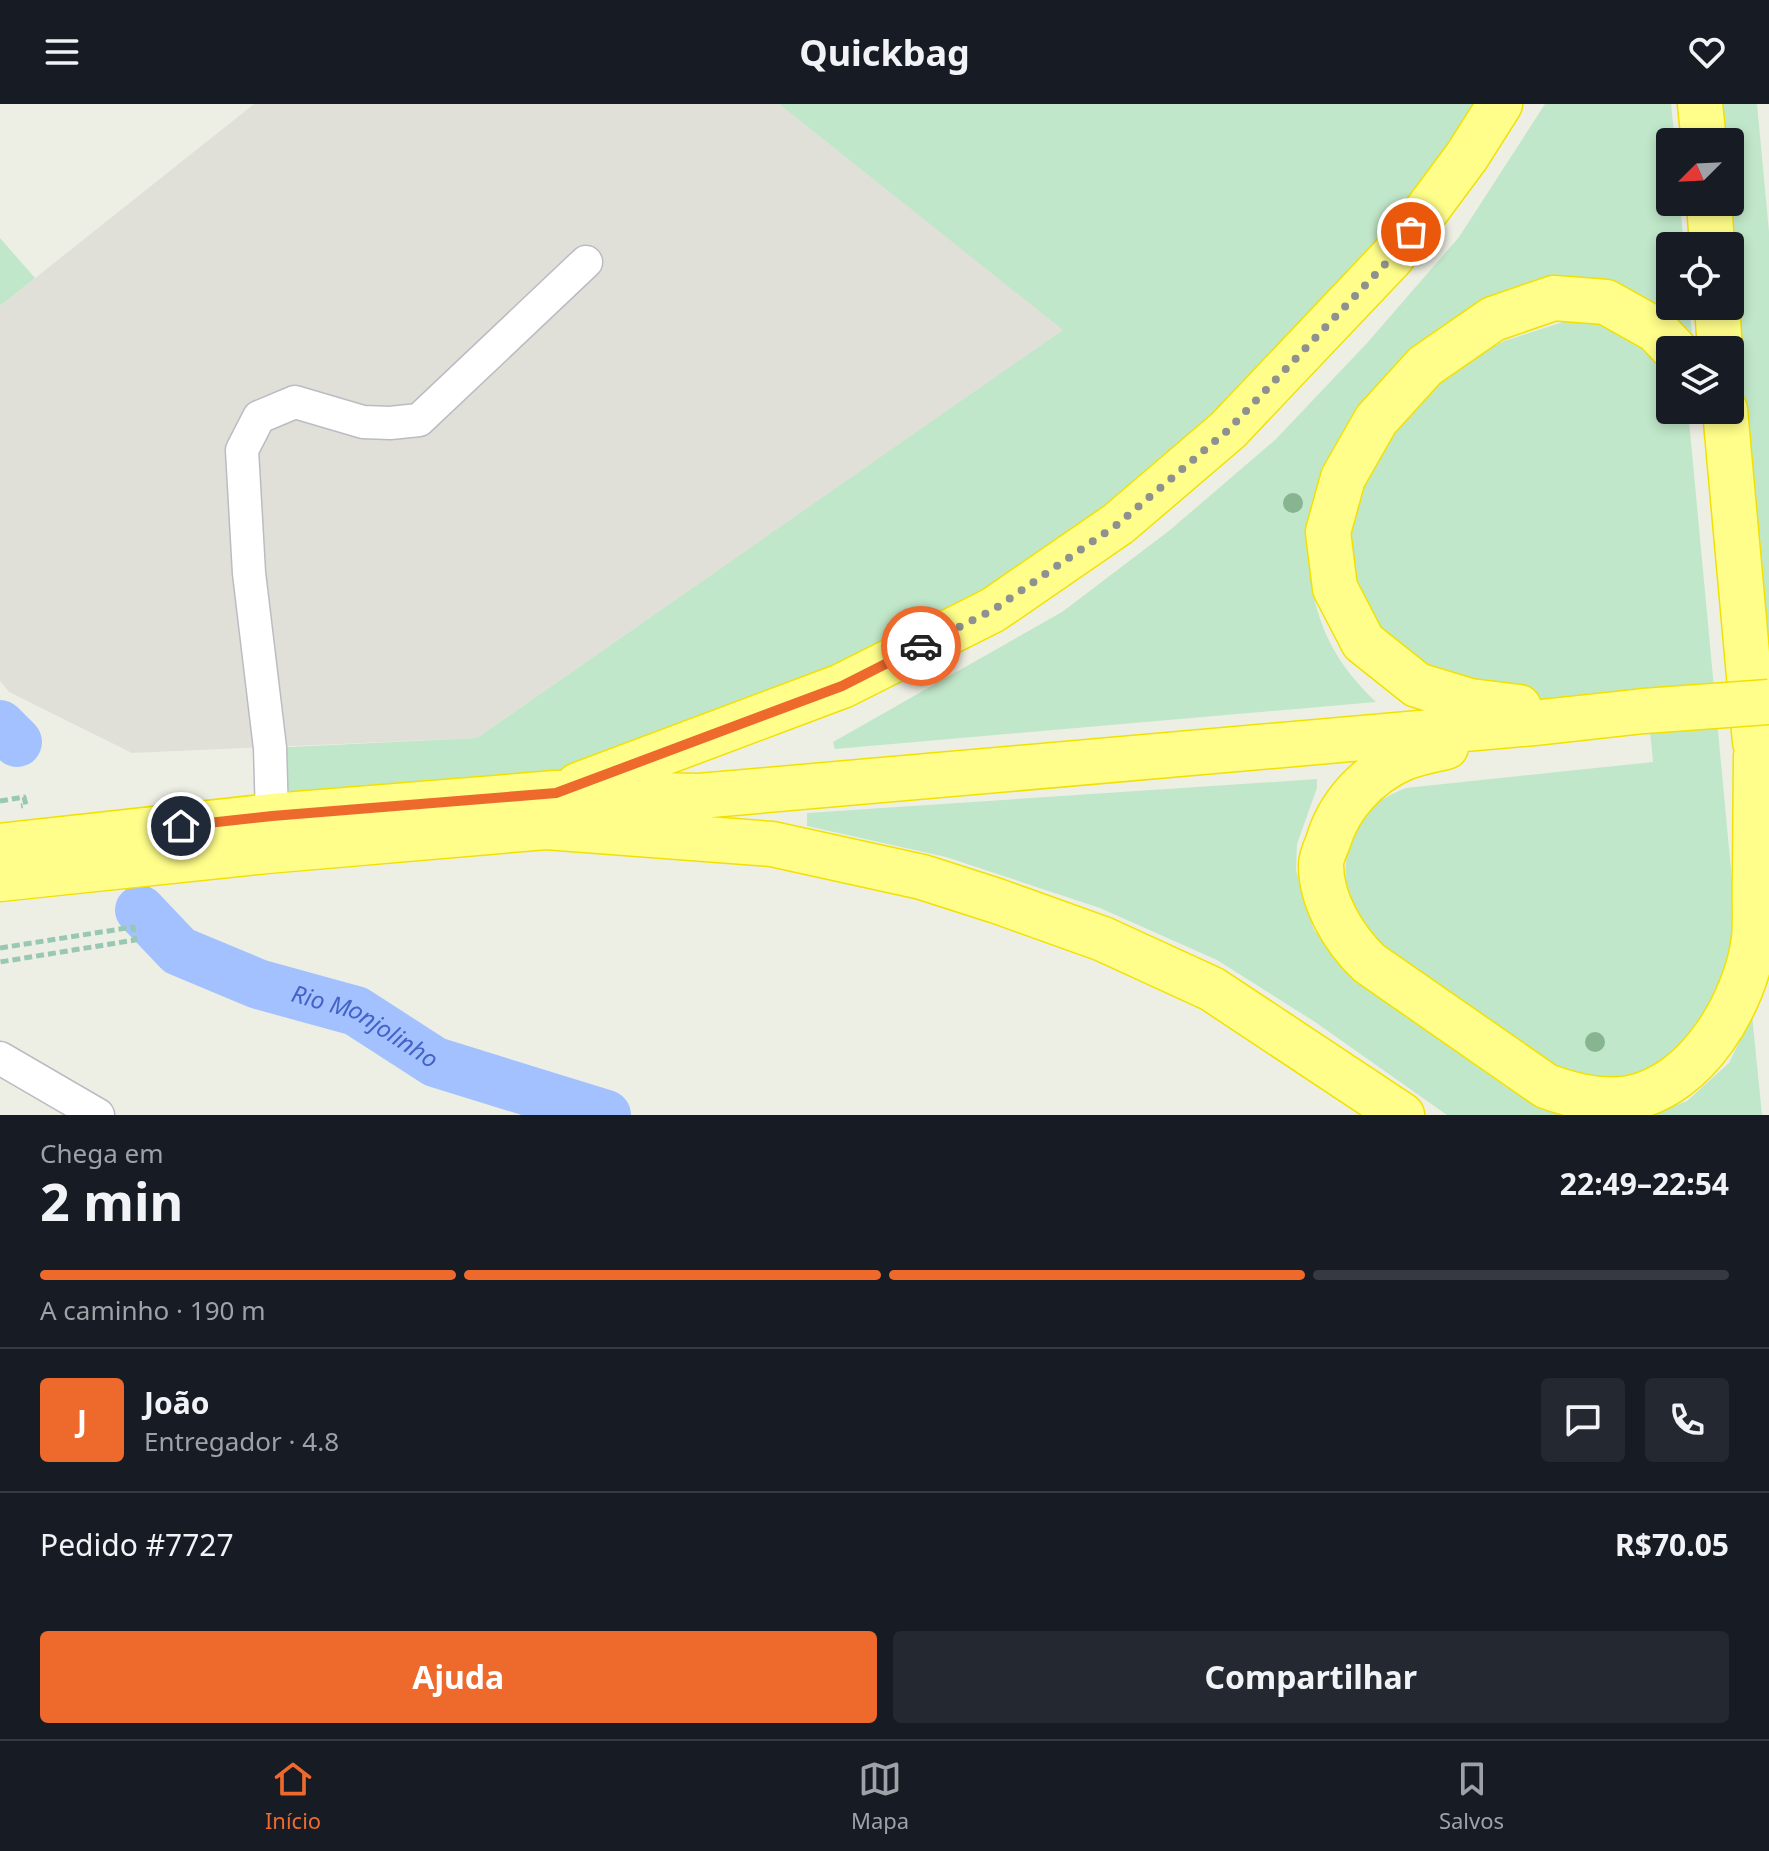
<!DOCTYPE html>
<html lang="pt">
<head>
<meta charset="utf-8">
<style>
	:root { --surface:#171b24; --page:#242831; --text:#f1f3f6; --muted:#9ea1a6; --line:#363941; --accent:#ed692c }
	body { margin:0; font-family:"Noto Sans",sans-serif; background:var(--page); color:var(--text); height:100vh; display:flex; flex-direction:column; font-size:30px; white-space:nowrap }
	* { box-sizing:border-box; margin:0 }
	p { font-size:26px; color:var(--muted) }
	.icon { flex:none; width:44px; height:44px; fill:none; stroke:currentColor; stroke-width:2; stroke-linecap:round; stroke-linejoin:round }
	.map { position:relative; height:1011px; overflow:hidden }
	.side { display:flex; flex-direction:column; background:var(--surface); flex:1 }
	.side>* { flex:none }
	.needle { width:52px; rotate:246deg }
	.fabs { position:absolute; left:1656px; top:24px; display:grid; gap:16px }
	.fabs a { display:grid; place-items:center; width:88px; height:88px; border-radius:8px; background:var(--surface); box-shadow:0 4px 12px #0003; font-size:40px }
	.pin { position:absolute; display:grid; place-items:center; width:68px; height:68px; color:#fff; margin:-34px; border:4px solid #fff; border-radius:50%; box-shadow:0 2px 8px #0007 }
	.courier { position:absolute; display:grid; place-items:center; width:80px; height:80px; margin:-40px; border:6px solid #ed692c; border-radius:50%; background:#fff; color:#222; box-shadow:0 2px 10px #0007 }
	.headline em { font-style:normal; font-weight:700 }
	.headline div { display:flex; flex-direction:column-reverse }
	.headline { display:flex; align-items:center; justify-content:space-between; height:136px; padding:0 40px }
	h1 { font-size:52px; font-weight:700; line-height:60px }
	.bar { display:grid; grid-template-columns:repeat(4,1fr); gap:12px 8px; align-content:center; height:96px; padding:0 40px }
	.bar i { height:10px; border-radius:6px; background:var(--line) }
	.bar .current { background:var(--accent) }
	.bar p { grid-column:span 4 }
	.line { display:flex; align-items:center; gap:20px; padding:0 40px; border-top:2px solid var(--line) }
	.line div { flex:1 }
	.round { display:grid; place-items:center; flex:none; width:84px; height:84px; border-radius:8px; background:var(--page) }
	.button { display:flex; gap:16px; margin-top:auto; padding:16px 40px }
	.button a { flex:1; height:92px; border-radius:8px; background:var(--accent); color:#fff; font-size:32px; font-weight:700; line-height:92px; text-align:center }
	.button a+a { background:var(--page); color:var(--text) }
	header { display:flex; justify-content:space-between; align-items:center; height:104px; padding:0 40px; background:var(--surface); font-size:36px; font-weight:700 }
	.menu { display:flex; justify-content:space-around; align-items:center; height:112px; border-top:2px solid var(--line); background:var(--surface); font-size:22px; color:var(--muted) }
	.menu a { display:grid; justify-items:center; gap:4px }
	.menu .current { color:var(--accent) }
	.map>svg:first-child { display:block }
	.industrial { fill:#e0e0d8 }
	.green { fill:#c0e7c9 }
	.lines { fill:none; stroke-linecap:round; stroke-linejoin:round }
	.stream { stroke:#a3c1ff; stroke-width:8 }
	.river { stroke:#a3c1ff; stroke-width:50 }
	.minor-casing { stroke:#bbbcc3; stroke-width:35 }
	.highway-casing { stroke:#f2e100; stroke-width:47 }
	.path { stroke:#98c8b2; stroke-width:5; stroke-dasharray:8 4; stroke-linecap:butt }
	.minor { stroke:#fff; stroke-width:32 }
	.highway { stroke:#fffe8a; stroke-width:44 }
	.highway-bridge-casing { stroke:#f2e100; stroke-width:47; stroke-linecap:butt }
	.highway-bridge { stroke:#fffe8a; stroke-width:44 }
	.tree { fill:#87b590 }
	.done { stroke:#8f9191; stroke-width:8; stroke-dasharray:0 14.4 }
	.route { stroke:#ed692c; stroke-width:10 }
	.labels { text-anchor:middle; stroke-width:8; stroke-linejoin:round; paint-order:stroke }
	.water-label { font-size:24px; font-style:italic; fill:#4363c6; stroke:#fff }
</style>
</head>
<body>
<header><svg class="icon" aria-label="menu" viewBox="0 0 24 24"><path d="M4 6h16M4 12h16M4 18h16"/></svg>Quickbag<svg class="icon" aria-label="heart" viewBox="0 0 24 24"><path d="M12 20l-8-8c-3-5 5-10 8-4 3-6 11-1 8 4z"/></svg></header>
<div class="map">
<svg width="1769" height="1011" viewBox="0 0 1769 1011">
	<rect width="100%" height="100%" fill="#eeefe4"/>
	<path class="industrial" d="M254 0H779L1064 226 477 634 132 649 9 588 0 577V202Z"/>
	<path class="green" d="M779 0H1500L1392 153 993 506 556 689 272 712 270 644 477 634 1063 226Z
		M1545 0H1671L1675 38H1670V98H1680L1684 142H1670V202H1689L1692 229 1673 212 1651 199 1459 223 1309 442C1310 508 1328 552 1376 598L835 645 833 638 1062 508 1170 426 1275 336 1368 238 1459 133Z
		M1711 0H1757L1769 128V603L1730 197V38H1715Z
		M0 134 35 174 0 202Z
		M1580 215 1597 216 1670 260V306H1688L1736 819 1728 859 1702 922 1664 957 1638 968 1602 976 1567 971 1375 838C1369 830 1361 822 1356 813 1340 783 1342 738 1364 711 1374 698 1391 690 1406 684L1653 658 1647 596 1466 600 1364 516 1348 436 1360 383 1397 321 1428 287 1464 259 1504 237 1563 218Z
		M1317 675V684L1297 740 1296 766 1314 826 1375 890 1506 983 1562 1011H1447L1315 918 1217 856 1100 804 946 753 807 722V709Z
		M1752 911 1762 1011H1650L1687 997 1729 959Z"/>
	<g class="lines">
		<path class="stream" d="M0 642 17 638"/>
		<g class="river">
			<path d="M0 621 17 638"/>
			<path id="s1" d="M140 806 179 847 258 880 356 907 435 958 606 1011"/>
		</g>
		<defs>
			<path id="minor" d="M272 712 270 644 249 469 242 346 259 313 295 298 363 318 390 319 419 316 586 158
				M0 954 98 1011"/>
			<path id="highway" d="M1700 0 1704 38
				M1709 98 1712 142
				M1717 202 1720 246
				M1725 306 1755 638
				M1519 603 1470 597 1417 581 1363 538 1335 484 1328 428 1343 374 1376 316 1425 262 1493 215 1554 194 1606 198 1656 226 1675 246
				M1446 643C1432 646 1417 649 1404 654 1368 670 1339 700 1328 738 1325 745 1321 754 1321 761 1321 797 1344 835 1369 859L1546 982C1573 992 1601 999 1630 994 1697 982 1746 898 1754 835 1756 815 1754 794 1755 774 1755 734 1756 693 1756 652
				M578 681 842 582 993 506 1118 420 1228 326 1392 153 1467 52 1500 0
				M546 723 772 740 922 773 997 797 1103 835 1212 885 1402 1011
				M0 742 272 712 556 689 699 692 1534 619 1644 607
				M0 775 267 747 546 723 575 717"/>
		</defs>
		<use href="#minor" class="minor-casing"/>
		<use href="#highway" class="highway-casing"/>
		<path class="path" d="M0 697 24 693 26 701 21 702
			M0 844 133 823 135 836 0 858"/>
		<use href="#minor" class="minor"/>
		<use href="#highway" class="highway"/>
		<defs>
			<path id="highway-bridge" d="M1644 607 1769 598"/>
		</defs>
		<use href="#highway-bridge" class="highway-bridge-casing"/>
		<use href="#highway-bridge" class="highway-bridge"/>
	</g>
	<g class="tree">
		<circle cx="1293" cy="399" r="10"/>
		<circle cx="1595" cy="938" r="10"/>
	</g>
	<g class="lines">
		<path class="done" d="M921 542 993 506 1118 420 1228 326 1392 153 1411 128"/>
		<path class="route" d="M181 722 272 712 556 689 842 582 921 542"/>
	</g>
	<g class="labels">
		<g class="water-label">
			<text dy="8" stroke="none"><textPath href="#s1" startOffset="258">Rio Monjolinho</textPath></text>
		</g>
	</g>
</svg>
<div class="fabs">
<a><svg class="needle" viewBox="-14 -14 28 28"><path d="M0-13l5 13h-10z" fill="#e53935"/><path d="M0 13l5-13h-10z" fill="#9ea1a6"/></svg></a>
<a><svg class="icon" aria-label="locate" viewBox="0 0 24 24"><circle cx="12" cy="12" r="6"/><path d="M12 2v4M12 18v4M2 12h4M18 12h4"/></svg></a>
<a><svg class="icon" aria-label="layers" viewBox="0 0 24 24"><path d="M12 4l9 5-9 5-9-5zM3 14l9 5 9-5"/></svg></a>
</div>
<div class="pin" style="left:1411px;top:128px;background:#ea580c"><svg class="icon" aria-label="bag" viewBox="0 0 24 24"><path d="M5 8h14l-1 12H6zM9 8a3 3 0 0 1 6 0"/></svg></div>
<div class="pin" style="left:181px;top:722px;background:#1f2937"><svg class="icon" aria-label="home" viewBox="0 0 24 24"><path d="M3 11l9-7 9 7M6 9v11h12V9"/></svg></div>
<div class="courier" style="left:921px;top:542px"><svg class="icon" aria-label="car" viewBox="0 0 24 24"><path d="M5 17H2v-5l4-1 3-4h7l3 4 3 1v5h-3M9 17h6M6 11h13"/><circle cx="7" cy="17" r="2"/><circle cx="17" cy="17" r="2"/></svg></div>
</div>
<section class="side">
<div class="headline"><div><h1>2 min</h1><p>Chega em</p></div><em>22:49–22:54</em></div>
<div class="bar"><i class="current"></i><i class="current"></i><i class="current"></i><i></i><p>A caminho · 190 m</p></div>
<div class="line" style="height:144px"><b class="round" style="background:var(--accent);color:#fff">J</b><div><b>João</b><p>Entregador · 4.8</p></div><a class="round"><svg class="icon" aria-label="chat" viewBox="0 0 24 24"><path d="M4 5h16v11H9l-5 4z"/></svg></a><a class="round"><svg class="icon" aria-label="phone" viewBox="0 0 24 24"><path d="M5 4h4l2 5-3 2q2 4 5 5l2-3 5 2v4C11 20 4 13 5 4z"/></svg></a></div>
<div class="line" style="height:104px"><div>Pedido #7727</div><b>R$70.05</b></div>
<div class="button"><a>Ajuda</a><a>Compartilhar</a></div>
</section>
<nav class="menu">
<a class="current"><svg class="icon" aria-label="home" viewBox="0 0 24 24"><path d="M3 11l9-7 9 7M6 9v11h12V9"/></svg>Início</a>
<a><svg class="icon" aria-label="map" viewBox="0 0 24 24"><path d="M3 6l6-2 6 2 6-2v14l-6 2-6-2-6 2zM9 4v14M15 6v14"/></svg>Mapa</a>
<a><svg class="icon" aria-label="saved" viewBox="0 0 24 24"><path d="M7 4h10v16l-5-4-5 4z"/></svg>Salvos</a>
</nav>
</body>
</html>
